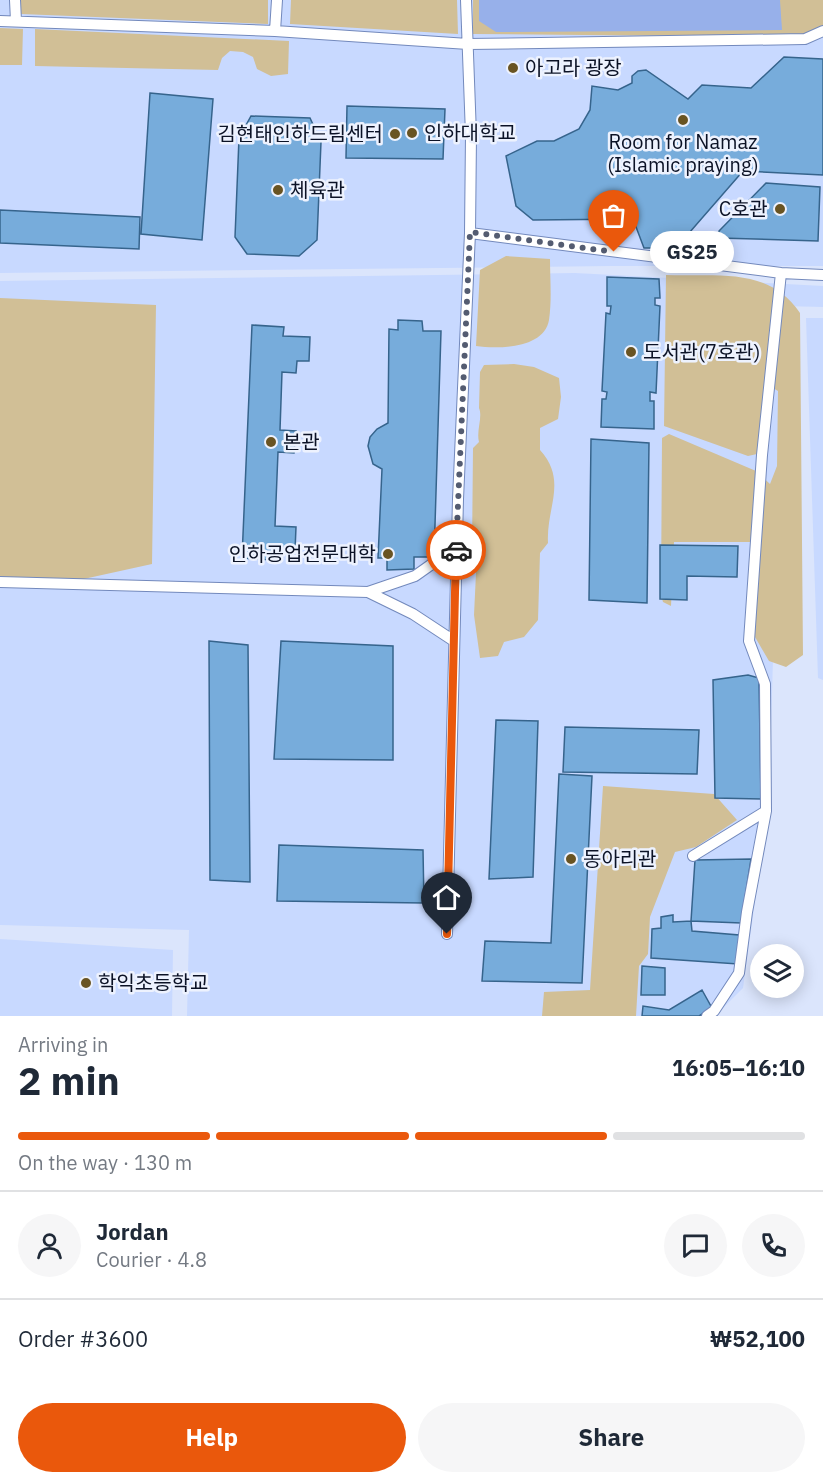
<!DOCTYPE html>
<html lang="en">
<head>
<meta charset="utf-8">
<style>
	:root { --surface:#fff; --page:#f6f6f7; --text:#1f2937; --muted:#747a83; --line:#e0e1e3; --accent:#ea580c }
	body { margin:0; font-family:"IBM Plex Sans","Noto Sans KR",sans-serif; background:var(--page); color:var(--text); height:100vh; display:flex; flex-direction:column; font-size:22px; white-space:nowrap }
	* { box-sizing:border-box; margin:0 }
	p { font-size:20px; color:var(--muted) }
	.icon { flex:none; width:33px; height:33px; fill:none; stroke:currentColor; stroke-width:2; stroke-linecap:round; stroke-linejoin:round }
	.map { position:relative; height:1016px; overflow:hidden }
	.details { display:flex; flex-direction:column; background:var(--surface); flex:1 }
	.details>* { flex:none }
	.controls { position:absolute; left:750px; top:944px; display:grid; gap:12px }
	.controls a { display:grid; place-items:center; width:54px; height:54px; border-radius:50%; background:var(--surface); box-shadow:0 3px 15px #0003; font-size:30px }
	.pin { position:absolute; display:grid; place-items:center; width:51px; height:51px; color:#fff; margin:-62px -26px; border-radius:50% 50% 50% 0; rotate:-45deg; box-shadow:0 0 6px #0007 }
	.pin .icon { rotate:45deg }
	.courier { position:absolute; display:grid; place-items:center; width:60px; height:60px; margin:-30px; border:4px solid #ea580c; border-radius:50%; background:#fff; color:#222; box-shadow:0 2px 8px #0007 }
	.bubble { position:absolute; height:42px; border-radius:21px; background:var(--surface); box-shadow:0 3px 15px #0003; font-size:20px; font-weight:800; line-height:42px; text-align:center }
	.head em { font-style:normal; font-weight:800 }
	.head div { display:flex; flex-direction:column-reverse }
	.head { display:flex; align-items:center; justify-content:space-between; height:102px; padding:0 18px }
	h1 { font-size:39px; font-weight:800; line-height:45px }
	.bar { display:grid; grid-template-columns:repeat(4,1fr); gap:9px 6px; align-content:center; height:72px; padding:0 18px }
	.bar i { height:8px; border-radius:4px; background:var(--line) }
	.bar .active { background:var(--accent) }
	.bar p { grid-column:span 4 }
	.line { display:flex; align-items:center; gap:15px; padding:0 18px; border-top:2px solid var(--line) }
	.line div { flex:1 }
	.round { display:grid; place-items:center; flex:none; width:63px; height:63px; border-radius:32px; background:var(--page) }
	.button { display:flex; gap:12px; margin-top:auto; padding:12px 18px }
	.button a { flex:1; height:69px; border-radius:36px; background:var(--accent); color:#fff; font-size:24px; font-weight:800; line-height:69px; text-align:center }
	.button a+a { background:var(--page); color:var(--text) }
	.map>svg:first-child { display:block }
	.built { fill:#c8d9ff }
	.green { fill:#d1bf96 }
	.water { fill:#97b0ea }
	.building { fill:#77acdb; stroke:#36648c; stroke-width:1.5 }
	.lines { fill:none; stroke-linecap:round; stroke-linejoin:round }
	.service-casing { stroke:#7389bc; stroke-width:12 }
	.service { stroke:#fff; stroke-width:10 }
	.done { stroke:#545c71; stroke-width:6; stroke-dasharray:0 10.8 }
	.route { stroke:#ea580c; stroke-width:8 }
	.poi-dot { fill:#695423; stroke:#edf2fe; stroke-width:2 }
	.labels { text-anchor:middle; stroke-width:5; stroke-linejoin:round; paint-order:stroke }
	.poi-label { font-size:20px; fill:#0b1226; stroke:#edf2fe; text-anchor:start }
</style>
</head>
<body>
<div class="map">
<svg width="823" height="1016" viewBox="0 0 823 1016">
	<rect width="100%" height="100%" fill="#dbe5fc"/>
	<path class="built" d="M0 0H823V266H611L0 273Z
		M575 273 823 286V307L783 306 769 800 743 988 715 1016H187L189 930 0 925V281Z
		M806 318H823V680L818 678Z
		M0 939 173 950 172 1016H0Z"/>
	<path class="green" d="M21 0H268V24L21 14Z
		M291 0H457L458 34 290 24Z
		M473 0H823V27L802 37 473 34Z
		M0 28 23 29 22 65H0Z
		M35 29 289 41 288 74 271 76 257 69 253 57 243 52 230 51 222 58 218 70 35 66Z
		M506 256 550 259C550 278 552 300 549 320 544 349 498 349 476 346L480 270Z
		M666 275C717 277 768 266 800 313L803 655 786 667 769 661 755 637 756 542H674L671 606 663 602 661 595 662 438 669 434 756 471 770 484 777 466 778 391 768 385 757 454 748 456 664 426Z
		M0 298 156 305 152 564 70 582 0 577Z
		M514 364 534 367 559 378 561 397 558 419 540 428V450C568 481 546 507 548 543L540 553 538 620 524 637 504 642 498 656 480 658 474 615 476 573 472 551 473 448 479 442C476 431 483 417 479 408L480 372 484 365Z
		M603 786 714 794 737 820 696 847 675 852 650 917 648 954 639 966 636 1016H542L544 992 590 990Z"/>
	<path class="water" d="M479 0H780L782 30 496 32 479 21Z"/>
	<path class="building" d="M784 57 823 59V175L743 171 676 248H644L633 219 533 220 516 206 506 156 537 141H554L579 129 590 110 592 86 618 90 632 83V76L638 71 646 70 688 99 702 85 751 88Z
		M150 93 213 99 202 240 141 234Z
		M347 106 445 109 443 159 346 158Z
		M251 116 310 118 321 142 317 240 299 256 247 254 235 237 239 138Z
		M766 183 820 187 818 241 719 238V231Z
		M0 210 140 217 139 249 0 243Z
		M607 277 659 279 660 298H655V305L660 306 656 393 650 392V401H654V429L601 427 602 399H606L607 392 602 391 606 313 610 314 611 306H607Z
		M398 320 422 321 423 331H441L434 557H414V569L387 570V558H378L382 469 373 464 368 446 370 437 377 429 388 423 389 329 398 330Z
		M252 325 284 327 283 336 310 337 309 361H297L296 373 282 372 280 430 296 431 294 453 278 452 275 526 296 527 295 551 274 550 273 560 242 558Z
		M591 439 649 443 647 603 589 600Z
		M660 545 738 546 737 577 687 576V600L660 599Z
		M209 641 248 645 250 882 210 880Z
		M281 641 393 646V760L274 759Z
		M748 675 759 678 761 799 715 798 713 680Z
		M496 720 538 721 533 877 489 879Z
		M565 727 699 730 697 774 563 772Z
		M559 774 592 776 582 983 482 981 485 941 551 943Z
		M279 845 423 850 424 903 277 901Z
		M751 859 741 923 691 921 695 860Z
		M673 915V922L691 921 692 931 739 935 738 964 651 958 652 929 661 928V917Z
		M642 966 665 968V995H641Z
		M702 990 712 1008 699 1016H642L643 1006 669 1010Z"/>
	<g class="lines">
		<defs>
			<path id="service" d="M15 0 16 21
				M0 21 275 31 468 44 805 39 823 31
				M275 31 277 0
				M470 233 781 273 823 275
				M0 582 368 592 413 614 454 641
				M368 592 415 576 456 547
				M693 856 766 811 765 684 749 641 762 455 781 273
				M447 934 458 499 470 233 471 135 466 0
				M707 1016 714 1011 739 973 747 912 766 811"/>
		</defs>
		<use href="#service" class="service-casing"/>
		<use href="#service" class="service"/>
	</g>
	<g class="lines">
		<path class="done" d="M456 550 470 232 614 252"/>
		<path class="route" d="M447 934 456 550"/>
	</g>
	<g class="poi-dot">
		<circle cx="513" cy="68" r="6"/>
		<circle cx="683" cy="120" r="6"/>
		<circle cx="412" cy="133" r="6"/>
		<circle cx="395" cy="134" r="6"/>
		<circle cx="278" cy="190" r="6"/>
		<circle cx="780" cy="209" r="6"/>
		<circle cx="631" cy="352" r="6"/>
		<circle cx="271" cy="442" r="6"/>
		<circle cx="388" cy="554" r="6"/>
		<circle cx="571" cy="859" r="6"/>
		<circle cx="86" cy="983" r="6"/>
	</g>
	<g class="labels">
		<g class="poi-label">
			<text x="525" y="75">아고라 광장</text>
			<text x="424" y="140">인하대학교</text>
			<text x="383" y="141" text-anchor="end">김현태인하드림센터</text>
			<text x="683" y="149" text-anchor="middle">Room for Namaz<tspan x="683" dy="23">(Islamic praying)</tspan></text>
			<text x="290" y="197">체육관</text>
			<text x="768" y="216" text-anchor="end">C호관</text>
			<text x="643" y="359">도서관(7호관)</text>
			<text x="283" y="449">본관</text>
			<text x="376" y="561" text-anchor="end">인하공업전문대학</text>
			<text x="583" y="866">동아리관</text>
			<text x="98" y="990">학익초등학교</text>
		</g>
	</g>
</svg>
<div class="controls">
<a><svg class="icon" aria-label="layers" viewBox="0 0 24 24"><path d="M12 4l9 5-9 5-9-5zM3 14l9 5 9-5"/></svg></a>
</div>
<div class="pin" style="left:614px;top:252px;background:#ea580c"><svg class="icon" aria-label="bag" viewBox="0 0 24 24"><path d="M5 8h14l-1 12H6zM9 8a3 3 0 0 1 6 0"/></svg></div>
<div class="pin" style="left:447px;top:934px;background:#1f2937"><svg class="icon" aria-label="home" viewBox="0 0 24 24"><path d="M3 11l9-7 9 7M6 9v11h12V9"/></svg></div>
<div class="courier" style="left:456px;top:550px"><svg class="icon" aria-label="car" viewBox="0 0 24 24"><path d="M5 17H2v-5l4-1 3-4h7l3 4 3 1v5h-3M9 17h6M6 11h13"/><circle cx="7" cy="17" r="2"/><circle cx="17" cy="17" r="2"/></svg></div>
<div class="bubble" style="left:650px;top:231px;width:84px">GS25</div>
</div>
<section class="details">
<div class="head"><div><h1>2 min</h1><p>Arriving in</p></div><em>16:05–16:10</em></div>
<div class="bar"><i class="active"></i><i class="active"></i><i class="active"></i><i></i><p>On the way · 130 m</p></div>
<div class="line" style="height:108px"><a class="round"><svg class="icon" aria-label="person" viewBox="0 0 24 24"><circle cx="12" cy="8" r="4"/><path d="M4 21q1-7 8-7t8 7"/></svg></a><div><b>Jordan</b><p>Courier · 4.8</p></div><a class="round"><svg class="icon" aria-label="chat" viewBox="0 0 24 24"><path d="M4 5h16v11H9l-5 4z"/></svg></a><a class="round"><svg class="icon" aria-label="phone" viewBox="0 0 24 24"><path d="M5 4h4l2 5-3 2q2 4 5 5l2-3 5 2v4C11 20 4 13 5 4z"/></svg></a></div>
<div class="line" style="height:78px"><div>Order #3600</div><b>₩52,100</b></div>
<div class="button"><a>Help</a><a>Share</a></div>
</section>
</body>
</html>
